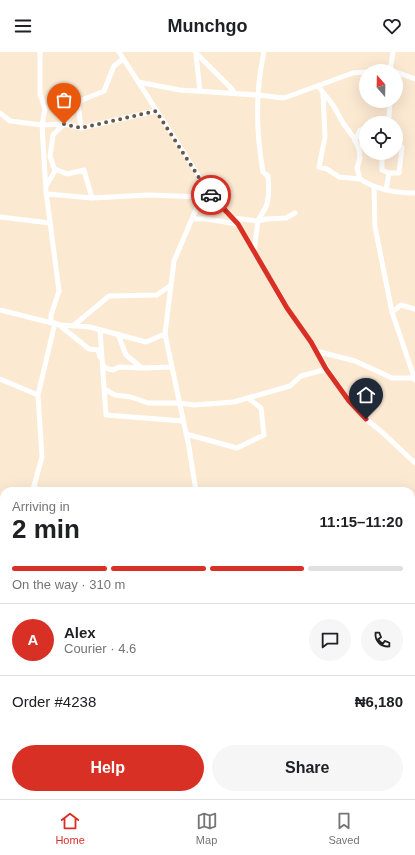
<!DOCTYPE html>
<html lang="en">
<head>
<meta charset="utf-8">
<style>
	:root { --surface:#fff; --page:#f6f6f6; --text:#202124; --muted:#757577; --line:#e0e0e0; --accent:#d93025 }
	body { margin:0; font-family:Arial,sans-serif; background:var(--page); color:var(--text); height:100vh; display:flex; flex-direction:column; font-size:15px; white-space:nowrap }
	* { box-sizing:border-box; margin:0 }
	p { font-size:13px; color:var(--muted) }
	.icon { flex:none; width:22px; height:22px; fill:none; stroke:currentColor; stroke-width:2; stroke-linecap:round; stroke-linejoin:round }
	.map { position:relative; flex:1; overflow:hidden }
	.panel { position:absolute; left:0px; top:435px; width:415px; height:312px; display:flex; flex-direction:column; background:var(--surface); border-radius:12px 12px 0 0; box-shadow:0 4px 16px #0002 }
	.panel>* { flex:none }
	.needle { width:26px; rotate:340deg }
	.fabs { position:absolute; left:359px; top:12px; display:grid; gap:8px }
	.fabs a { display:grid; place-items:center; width:44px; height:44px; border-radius:50%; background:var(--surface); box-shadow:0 4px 16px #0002; font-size:20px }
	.pin { position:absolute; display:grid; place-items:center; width:34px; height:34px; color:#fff; margin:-41px -17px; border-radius:50% 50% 50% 0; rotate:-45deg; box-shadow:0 0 4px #0007 }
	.pin .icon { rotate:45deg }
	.courier { position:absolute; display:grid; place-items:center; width:40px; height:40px; margin:-20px; border:3px solid #d93025; border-radius:50%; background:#fff; color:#222; box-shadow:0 1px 5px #0007 }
	.summary em { font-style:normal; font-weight:600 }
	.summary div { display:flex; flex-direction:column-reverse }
	.summary { display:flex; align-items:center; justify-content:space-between; height:68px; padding:0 12px }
	h1 { font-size:26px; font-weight:600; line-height:30px }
	.bar { display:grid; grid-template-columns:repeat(4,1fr); gap:6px 4px; align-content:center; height:48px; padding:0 12px }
	.bar i { height:5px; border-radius:3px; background:var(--line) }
	.bar .current { background:var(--accent) }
	.bar p { grid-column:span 4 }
	.line { display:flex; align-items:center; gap:10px; padding:0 12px; border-top:1px solid var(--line) }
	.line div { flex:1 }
	.round { display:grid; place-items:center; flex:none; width:42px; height:42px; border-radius:21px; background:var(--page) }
	.button { display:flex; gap:8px; margin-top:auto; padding:8px 12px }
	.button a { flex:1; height:46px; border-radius:24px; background:var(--accent); color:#fff; font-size:16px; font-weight:600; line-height:46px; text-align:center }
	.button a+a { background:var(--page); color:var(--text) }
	header { display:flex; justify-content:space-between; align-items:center; height:52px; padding:0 12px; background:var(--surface); font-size:18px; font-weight:600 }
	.tabs { display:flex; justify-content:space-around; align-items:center; height:56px; border-top:1px solid var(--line); background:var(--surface); font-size:11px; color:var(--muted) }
	.tabs a { display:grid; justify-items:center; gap:2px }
	.tabs .current { color:var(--accent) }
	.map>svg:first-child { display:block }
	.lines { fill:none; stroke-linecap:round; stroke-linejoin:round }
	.street { stroke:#fff; stroke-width:5 }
	.done { stroke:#64594d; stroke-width:4; stroke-dasharray:0 7.2 }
	.route { stroke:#d93025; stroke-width:5 }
</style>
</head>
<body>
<header><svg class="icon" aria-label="menu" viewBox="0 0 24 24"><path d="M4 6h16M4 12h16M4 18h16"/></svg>Munchgo<svg class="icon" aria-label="heart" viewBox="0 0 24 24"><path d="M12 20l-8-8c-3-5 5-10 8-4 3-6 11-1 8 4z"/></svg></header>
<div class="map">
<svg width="415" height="747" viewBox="0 0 415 747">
	<rect width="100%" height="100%" fill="#fce9d2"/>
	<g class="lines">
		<path class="street" d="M40 0V42L45 57 42 73 46 139 59 239 51 263V271
			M119 0 207 137 238 172 287 256 311 290 327 317 349 349 366 367 383 381 415 411
			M195 0 231 36 235 42
			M264 0C255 40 256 80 263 120L268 124C269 133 269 144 267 152 265 159 260 163 258 169L266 167 286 166 295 161
			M196 3 200 39
			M376 19H392
			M390 19 393 0
			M396 20 415 27
			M138 30 180 38 258 43 284 46 353 21 366 20
			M318 34 333 53 343 71 354 86 359 97 360 106 357 116 360 127C377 138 395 141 415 141
			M323 41 325 85 319 115 327 117 339 125 360 127
			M78 52 81 76
			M0 61 10 69 42 73 64 72 81 76 156 59
			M376 71 389 65 390 49
			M355 89 360 78 366 76
			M382 101V118L389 121 386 138
			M55 117 67 122 84 118 92 146
			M389 121H399L402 95
			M46 134 55 119 50 104 53 83 64 72 82 48 104 39 114 14 123 7
			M374 135 375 175 392 260 415 328
			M48 142 92 146 149 143 202 145
			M0 165 50 171
			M232 166 258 169 254 199
			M193 167H207L237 172
			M0 258 60 273 90 275 146 290 165 282
			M392 260 401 253 415 257
			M58 272 89 297 98 298 100 305
			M73 274 109 244 157 243 171 233
			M100 278 106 363 183 369
			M118 282 126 303 142 316 172 315
			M316 299 355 309 392 326H414
			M103 312 105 316 113 318 119 315 142 316
			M0 327 38 343
			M104 337 115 343 131 345 148 351H180L194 353 234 350 290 334 301 324 327 317
			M186 382 237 396 264 383 261 356 248 346
			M34 434 39 439
			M32 439 34 434 42 405 38 343 55 271
			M196 439 189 395 165 282 174 209 200 148 207 137
			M0 492 4 486
			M411 502H415
			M0 546H4
			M411 578H415
			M411 659 414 719
			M189 743 190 747
			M342 743 346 746 350 743
			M61 747 62 743"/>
	</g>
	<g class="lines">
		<path class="done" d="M64 72 81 76 156 59 207 138 211 143"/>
		<path class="route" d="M211 143 238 172 287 256 311 290 326 317 349 349 366 367"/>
	</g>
</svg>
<div class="fabs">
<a><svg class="needle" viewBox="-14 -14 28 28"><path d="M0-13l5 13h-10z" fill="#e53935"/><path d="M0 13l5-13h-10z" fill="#757577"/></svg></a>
<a><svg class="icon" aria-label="locate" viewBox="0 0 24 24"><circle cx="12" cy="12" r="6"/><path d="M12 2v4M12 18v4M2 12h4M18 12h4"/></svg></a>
</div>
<div class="pin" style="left:64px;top:72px;background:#ea580c"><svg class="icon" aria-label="bag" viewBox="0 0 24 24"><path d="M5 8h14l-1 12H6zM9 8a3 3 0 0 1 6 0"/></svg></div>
<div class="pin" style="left:366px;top:367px;background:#1f2937"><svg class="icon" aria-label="home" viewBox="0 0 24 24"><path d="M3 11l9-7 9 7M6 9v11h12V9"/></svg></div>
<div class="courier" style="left:211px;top:143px"><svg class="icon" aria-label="car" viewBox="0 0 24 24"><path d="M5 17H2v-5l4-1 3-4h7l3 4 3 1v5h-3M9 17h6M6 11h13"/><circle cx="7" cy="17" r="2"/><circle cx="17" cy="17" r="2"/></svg></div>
<section class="panel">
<div class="summary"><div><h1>2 min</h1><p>Arriving in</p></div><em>11:15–11:20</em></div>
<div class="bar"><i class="current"></i><i class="current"></i><i class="current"></i><i></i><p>On the way · 310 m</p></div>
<div class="line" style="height:72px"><b class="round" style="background:var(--accent);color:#fff">A</b><div><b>Alex</b><p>Courier · 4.6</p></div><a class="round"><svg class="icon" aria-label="chat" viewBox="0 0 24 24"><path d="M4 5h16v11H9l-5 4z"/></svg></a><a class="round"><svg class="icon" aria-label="phone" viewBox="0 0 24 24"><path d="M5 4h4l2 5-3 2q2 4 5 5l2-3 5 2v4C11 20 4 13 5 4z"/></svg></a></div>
<div class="line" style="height:52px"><div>Order #4238</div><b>₦6,180</b></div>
<div class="button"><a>Help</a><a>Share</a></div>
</section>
</div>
<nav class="tabs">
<a class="current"><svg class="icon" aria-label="home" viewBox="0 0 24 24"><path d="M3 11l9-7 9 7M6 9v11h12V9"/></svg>Home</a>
<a><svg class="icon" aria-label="map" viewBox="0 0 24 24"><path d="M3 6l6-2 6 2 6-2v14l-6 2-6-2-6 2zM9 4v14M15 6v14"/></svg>Map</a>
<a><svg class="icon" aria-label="saved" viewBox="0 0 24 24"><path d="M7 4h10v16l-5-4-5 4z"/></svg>Saved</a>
</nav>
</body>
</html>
